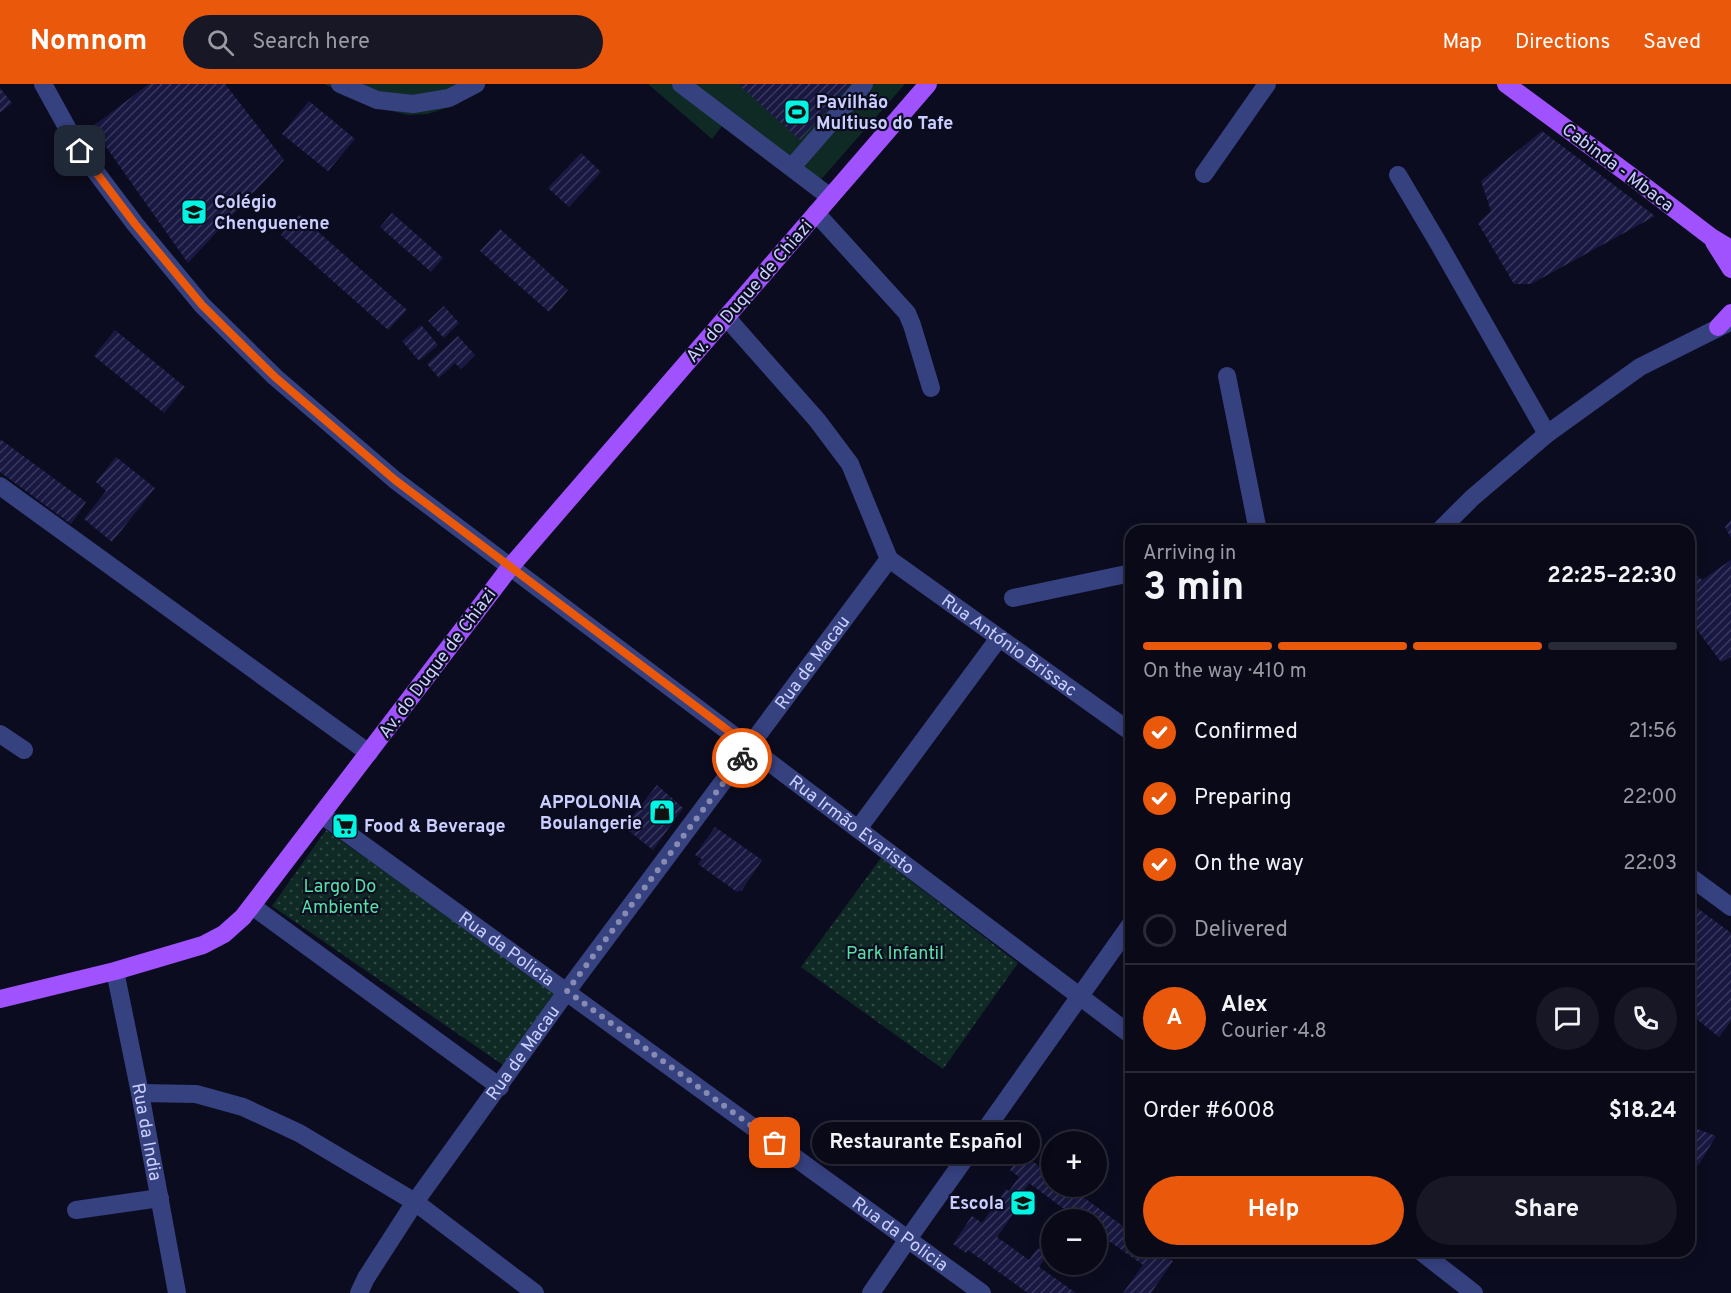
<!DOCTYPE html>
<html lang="en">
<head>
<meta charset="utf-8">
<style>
	:root { --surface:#090918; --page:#171725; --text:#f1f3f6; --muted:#999aa2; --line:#292a37; --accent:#ea580c }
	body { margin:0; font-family:Overpass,sans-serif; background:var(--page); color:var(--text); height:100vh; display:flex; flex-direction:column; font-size:22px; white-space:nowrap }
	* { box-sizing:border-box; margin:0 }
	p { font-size:20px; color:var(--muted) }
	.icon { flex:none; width:33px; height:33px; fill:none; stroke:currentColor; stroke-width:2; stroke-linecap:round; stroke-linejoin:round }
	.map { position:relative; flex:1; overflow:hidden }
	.details { position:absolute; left:1125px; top:441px; width:570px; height:732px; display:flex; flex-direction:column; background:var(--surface); border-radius:18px; box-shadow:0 3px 15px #0003,0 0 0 2px var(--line) }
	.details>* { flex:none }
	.fabs { position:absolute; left:1041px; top:1047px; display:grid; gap:12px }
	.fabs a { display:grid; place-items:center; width:66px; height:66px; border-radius:50%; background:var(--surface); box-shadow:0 3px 15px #0003,0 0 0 2px var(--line); font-size:30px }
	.pin { position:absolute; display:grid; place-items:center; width:51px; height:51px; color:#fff; margin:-26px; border-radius:12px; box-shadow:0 3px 9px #0006 }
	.courier { position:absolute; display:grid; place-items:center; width:60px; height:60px; margin:-30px; border:4px solid #ea580c; border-radius:50%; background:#fff; color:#222; box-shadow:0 2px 8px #0007 }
	.bubble { position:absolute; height:42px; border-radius:21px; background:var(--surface); box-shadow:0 3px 15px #0003,0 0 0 2px var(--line); font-size:20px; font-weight:700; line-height:42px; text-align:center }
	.headline em { font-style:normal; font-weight:700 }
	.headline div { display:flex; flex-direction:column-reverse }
	.headline { display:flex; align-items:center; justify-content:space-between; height:102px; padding:0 18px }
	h1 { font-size:39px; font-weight:700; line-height:45px }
	.bar { display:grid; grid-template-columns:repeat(4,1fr); gap:9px 6px; align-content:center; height:72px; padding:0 18px }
	.bar i { height:8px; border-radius:4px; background:var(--line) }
	.bar .current { background:var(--accent) }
	.bar p { grid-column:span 4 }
	.line { display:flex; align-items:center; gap:15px; padding:0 18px; border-top:2px solid var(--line) }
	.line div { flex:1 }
	.round { display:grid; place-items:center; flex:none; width:63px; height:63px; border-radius:32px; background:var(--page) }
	ol { padding:0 18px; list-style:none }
	li { display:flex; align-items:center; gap:18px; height:66px }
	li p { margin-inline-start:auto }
	li .icon { padding:6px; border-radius:50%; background:var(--accent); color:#fff; stroke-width:4 }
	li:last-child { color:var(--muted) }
	li i { width:33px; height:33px; border:3px solid var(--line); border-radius:50% }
	.action { display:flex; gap:12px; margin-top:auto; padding:12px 18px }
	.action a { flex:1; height:69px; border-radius:36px; background:var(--accent); color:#fff; font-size:24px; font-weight:700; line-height:69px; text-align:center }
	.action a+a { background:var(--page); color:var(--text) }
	header { display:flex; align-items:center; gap:36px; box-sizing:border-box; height:84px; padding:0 30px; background:var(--accent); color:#fff }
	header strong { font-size:28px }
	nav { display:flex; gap:33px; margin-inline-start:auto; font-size:21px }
	.search { width:420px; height:54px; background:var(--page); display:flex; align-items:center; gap:15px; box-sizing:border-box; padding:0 21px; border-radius:33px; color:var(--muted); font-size:22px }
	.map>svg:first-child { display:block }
	.grass { fill:#0f2a24 }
	.park { fill:url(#park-dots) }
	.building { fill:url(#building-hatch) }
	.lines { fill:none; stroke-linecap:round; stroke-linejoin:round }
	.minor { stroke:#364180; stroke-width:18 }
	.major { stroke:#a052ff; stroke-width:18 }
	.done { stroke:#888bb1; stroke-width:6; stroke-dasharray:0 10.8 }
	.route { stroke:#ea580c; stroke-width:8 }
	.labels { text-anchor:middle; stroke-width:4.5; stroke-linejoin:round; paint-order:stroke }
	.poi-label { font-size:18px; font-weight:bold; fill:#cbcfff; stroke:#0c0c20; text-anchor:start }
	.street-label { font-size:18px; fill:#cbcfff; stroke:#0c0c20 }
	.park-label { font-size:18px; fill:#56e1a5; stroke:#0c0c20 }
</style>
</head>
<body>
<header>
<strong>Nomnom</strong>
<div class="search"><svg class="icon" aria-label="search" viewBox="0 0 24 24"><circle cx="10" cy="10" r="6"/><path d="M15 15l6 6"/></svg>Search here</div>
<nav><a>Map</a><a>Directions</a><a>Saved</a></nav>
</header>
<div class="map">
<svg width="1731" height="1209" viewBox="0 0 1731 1209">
	<defs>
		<pattern id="park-dots" width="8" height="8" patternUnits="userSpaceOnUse" patternTransform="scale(1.5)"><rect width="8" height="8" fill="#0f2a24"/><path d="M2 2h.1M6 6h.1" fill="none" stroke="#314845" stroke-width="1.8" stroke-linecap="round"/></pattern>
		<pattern id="building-hatch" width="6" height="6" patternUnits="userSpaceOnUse" patternTransform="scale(1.5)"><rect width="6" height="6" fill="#191842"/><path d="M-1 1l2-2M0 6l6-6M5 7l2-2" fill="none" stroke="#39395e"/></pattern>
	</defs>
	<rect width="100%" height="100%" fill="#0c0c20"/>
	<path class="grass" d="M324 0H485L458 20 428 30 408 31 374 23Z
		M648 0H905L810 108 725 38 712 55Z"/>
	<path class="park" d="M326 746 556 909 506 983 272 822Z
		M881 774 1018 879 943 985 801 883Z"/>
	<path class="building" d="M149 0H225L284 76 188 179 92 43Z
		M738 0H851L800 56Z
		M0 4 12 19 0 29Z
		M309 17 355 55 328 87 282 50Z
		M1542 47 1655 132 1531 200H1514L1478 139 1491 127 1481 97Z
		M581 69 601 88 569 123 548 104Z
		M392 129 443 174 431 188 380 143Z
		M299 131 407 226 388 246 281 151Z
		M500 145 568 206 549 228 480 167Z
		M444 222 459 239 444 254 428 237Z
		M421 241 438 261 419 277 402 257Z
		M115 246 185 303 164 329 94 272Z
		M458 252 475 271 461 285 455 279 439 294 427 280Z
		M0 355 86 418 71 440 0 388Z
		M116 373 155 404 112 458 84 435 106 407 96 398Z
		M1731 436V454L1725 443Z
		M1731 476V573L1721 578 1689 535V483L1702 496Z
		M657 701 683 724 653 766 624 743Z
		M715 743 762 776 742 806 737 808 698 780 702 775 695 771Z
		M1689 818 1731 849V937L1719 953 1689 929Z
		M1692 1043 1716 1052 1700 1079 1689 1089V1049Z
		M1022 1070 1052 1091V1102H1068L1131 1148V1167H1158L1173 1177 1151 1209H1123L1143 1181 1096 1148V1136H1079L1029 1099 1019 1113 1023 1116 997 1153 1029 1176 1038 1164 1048 1171 1039 1183 1076 1209H1028L968 1166 966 1169 953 1160 972 1132 982 1139 1006 1105 1009 1107 1019 1093 1010 1086Z"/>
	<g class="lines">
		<g class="minor">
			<path id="s1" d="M43 0 80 67 135 140 202 221 275 293 395 396 1131 951"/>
			<path d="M340 0 377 16 413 20 449 14 476 0"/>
			<path d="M681 0 830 113"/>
			<path d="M792 83 864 0"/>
			<path d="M1204 90 1267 0"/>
			<path d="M1398 91 1440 162 1547 350"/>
			<path d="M816 129 907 229 912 241 931 304"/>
			<path d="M726 233 817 336 850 380 889 475"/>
			<path d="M1227 292 1258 447"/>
			<path d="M0 402 369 669"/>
			<path d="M1439 447 1472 414 1547 350 1640 283 1730 238"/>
			<path id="s2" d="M889 475 1131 648"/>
			<path d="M1013 514 1131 489"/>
			<path d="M0 650 24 666"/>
			<path id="s3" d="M322 731 982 1209"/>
			<path d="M858 745 999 554"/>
			<path d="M1689 792 1731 823"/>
			<path d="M252 822 500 1003"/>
			<path id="s4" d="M115 887 140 1009 177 1209"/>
			<path d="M140 1009 196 1010 243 1023 299 1049 415 1118 535 1209"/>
			<path d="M76 1126 160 1114"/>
			<path d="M1420 1167 1474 1209"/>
			<path id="s5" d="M359 1209 366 1194 415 1118 567 907 889 475"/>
			<path d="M871 1209 908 1155 1131 840"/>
		</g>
		<path class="major" d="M1506 0 1631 92 1711 153 1731 165
			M1714 158 1731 185
			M1718 243 1731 229
			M0 915 115 887 203 861 224 850 243 833 511 482 928 0"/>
	</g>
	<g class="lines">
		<path class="done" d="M742 674 567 907 775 1059"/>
		<path class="route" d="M80 67 135 140 202 221 275 293 395 396 750 663 742 674"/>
	</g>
	<defs>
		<symbol id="stadium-square" viewBox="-11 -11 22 22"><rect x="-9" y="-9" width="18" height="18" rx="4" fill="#00f6e3" stroke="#0c0c20"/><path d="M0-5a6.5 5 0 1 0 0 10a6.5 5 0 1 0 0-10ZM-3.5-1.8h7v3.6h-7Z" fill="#111"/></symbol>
		<symbol id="school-square" viewBox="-11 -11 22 22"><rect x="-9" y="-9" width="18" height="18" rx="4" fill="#00f6e3" stroke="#0c0c20"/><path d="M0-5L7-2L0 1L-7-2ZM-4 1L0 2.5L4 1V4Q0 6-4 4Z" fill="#111"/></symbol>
		<symbol id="shop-square" viewBox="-11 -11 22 22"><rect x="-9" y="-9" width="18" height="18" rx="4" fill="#00f6e3" stroke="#0c0c20"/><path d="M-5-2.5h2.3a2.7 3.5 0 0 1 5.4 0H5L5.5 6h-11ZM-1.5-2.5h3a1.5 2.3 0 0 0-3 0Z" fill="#111"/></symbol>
		<symbol id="supermarket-square" viewBox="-11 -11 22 22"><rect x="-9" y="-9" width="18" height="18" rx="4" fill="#00f6e3" stroke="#0c0c20"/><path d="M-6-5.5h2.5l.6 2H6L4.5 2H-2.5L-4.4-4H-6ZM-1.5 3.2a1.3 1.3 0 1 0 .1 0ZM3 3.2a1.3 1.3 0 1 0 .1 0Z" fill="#111"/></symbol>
	</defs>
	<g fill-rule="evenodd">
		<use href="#stadium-square" x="782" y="13" width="30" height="30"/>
		<use href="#school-square" x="179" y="113" width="30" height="30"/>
		<use href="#shop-square" x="647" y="713" width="30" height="30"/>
		<use href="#supermarket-square" x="330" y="727" width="30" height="30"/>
		<use href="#school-square" x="1008" y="1104" width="30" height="30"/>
	</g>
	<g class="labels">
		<g class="poi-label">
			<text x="816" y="24">Pavilhão<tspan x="816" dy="21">Multiuso do Tafe</tspan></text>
			<text x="214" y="124">Colégio<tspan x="214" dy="21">Chenguenene</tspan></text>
			<text x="642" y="724" text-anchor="end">APPOLONIA<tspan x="642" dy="21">Boulangerie</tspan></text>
			<text x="364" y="748">Food &amp; Beverage</text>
			<text x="1004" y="1125" text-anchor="end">Escola</text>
		</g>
		<g class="street-label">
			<text transform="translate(1618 83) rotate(37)" y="6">Cabinda - Mbaca</text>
			<text transform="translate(749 207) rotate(-49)" y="6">Av. do Duque de Chiazi</text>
			<text dy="6" stroke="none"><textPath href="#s2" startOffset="148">Rua António Brissac</textPath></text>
			<text transform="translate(437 579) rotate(-53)" y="6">Av. do Duque de Chiazi</text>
			<text dy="6" stroke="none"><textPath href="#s5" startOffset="777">Rua de Macau</textPath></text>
			<text dy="6" stroke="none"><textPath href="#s1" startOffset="1106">Rua Irmão Evaristo</textPath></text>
			<text dy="6" stroke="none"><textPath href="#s3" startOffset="228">Rua da Policia</textPath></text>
			<text dy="6" stroke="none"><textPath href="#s5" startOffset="291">Rua de Macau</textPath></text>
			<text dy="6" stroke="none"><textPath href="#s4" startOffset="164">Rua da India</textPath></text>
			<text dy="6" stroke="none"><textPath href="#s3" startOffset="714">Rua da Policia</textPath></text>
		</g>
		<g class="park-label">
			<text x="340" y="808">Largo Do<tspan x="340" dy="21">Ambiente</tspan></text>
			<text x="895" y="875">Park Infantil</text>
		</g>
	</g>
</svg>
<div class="fabs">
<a>+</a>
<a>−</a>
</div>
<div class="pin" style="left:775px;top:1059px;background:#ea580c"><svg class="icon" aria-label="bag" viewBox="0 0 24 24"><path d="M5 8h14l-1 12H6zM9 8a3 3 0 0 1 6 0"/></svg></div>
<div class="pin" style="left:80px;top:67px;background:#1f2937"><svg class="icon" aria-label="home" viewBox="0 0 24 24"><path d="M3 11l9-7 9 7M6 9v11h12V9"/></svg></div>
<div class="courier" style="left:742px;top:674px"><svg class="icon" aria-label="bike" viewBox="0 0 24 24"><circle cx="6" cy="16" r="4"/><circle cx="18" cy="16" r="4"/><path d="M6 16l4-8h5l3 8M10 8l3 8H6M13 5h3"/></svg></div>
<div class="bubble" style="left:812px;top:1038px;width:228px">Restaurante Español</div>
<section class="details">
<div class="headline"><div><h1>3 min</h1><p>Arriving in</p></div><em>22:25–22:30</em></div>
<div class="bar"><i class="current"></i><i class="current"></i><i class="current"></i><i></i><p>On the way · 410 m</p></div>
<ol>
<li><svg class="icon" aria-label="check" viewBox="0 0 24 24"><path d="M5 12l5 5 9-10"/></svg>Confirmed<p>21:56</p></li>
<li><svg class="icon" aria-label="check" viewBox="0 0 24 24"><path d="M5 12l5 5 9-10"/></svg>Preparing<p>22:00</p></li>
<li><svg class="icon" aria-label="check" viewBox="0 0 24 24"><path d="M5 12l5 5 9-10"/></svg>On the way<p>22:03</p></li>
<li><i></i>Delivered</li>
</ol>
<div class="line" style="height:108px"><b class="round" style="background:var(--accent);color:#fff">A</b><div><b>Alex</b><p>Courier · 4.8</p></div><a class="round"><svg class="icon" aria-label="chat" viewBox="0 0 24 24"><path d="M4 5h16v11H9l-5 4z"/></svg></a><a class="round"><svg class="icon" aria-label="phone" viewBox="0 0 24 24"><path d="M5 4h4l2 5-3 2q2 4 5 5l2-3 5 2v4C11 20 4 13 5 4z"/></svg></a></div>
<div class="line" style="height:78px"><div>Order #6008</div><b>$18.24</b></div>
<div class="action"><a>Help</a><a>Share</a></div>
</section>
</div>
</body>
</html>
